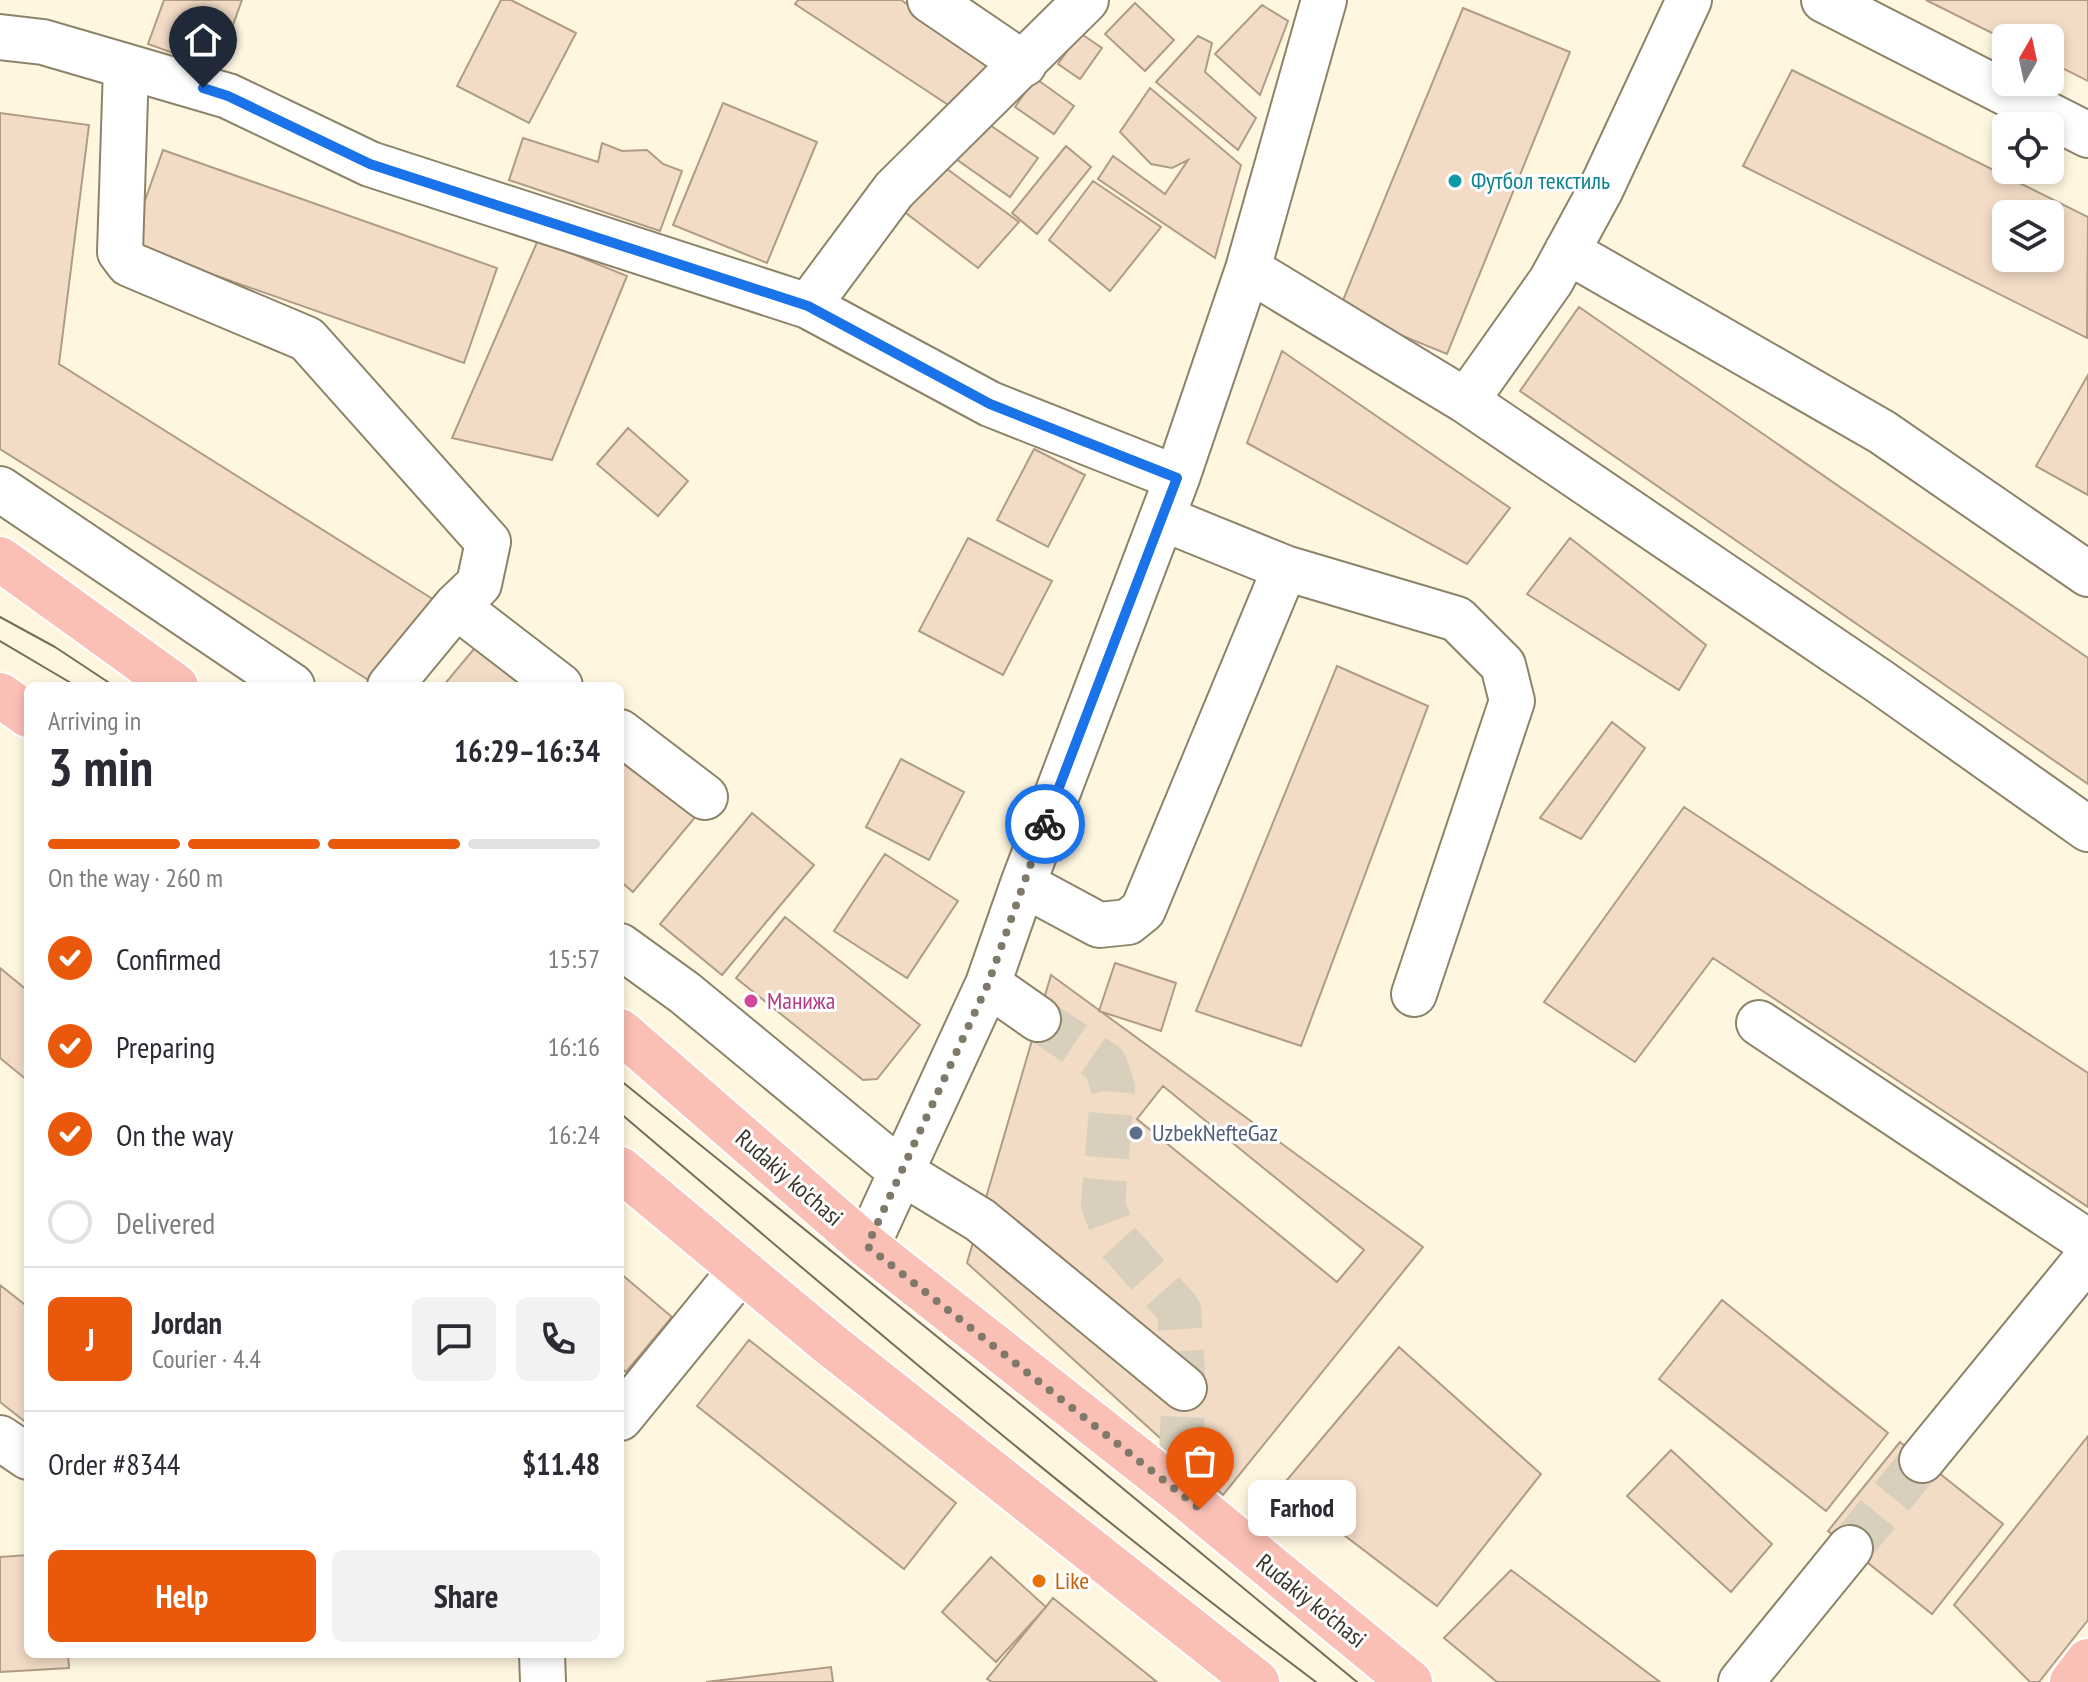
<!DOCTYPE html>
<html lang="en">
<head>
<meta charset="utf-8">
<style>
	:root { --surface:#fff; --page:#f2f2f3; --text:#2b2b33; --muted:#7c7c81; --line:#e1e1e2; --accent:#ea580c }
	body { margin:0; font-family:"PT Sans Narrow",sans-serif; background:var(--page); color:var(--text); height:100vh; display:flex; flex-direction:column; font-size:30px; white-space:nowrap }
	* { box-sizing:border-box; margin:0 }
	p { font-size:26px; color:var(--muted) }
	.icon { flex:none; width:44px; height:44px; fill:none; stroke:currentColor; stroke-width:2; stroke-linecap:round; stroke-linejoin:round }
	.map { position:relative; flex:1; overflow:hidden }
	.drawer { position:absolute; left:24px; top:682px; width:600px; height:976px; display:flex; flex-direction:column; background:var(--surface); border-radius:12px; box-shadow:0 4px 12px #0003 }
	.drawer>* { flex:none }
	.needle { width:52px; rotate:9deg }
	.buttons { position:absolute; left:1992px; top:24px; display:grid; gap:16px }
	.buttons a { display:grid; place-items:center; width:72px; height:72px; border-radius:12px; background:var(--surface); box-shadow:0 4px 12px #0003; font-size:40px }
	.pin { position:absolute; display:grid; place-items:center; width:68px; height:68px; color:#fff; margin:-82px -34px; border-radius:50% 50% 50% 0; rotate:-45deg; box-shadow:0 0 8px #0007 }
	.pin .icon { rotate:45deg }
	.courier { position:absolute; display:grid; place-items:center; width:80px; height:80px; margin:-40px; border:6px solid #1a73e8; border-radius:50%; background:#fff; color:#222; box-shadow:0 2px 10px #0007 }
	.bubble { position:absolute; height:56px; border-radius:12px; background:var(--surface); box-shadow:0 4px 12px #0003; font-size:26px; font-weight:800; line-height:56px; text-align:center }
	.overview em { font-style:normal; font-weight:800 }
	.overview div { display:flex; flex-direction:column-reverse }
	.overview { display:flex; align-items:center; justify-content:space-between; height:136px; padding:0 24px }
	h1 { font-size:52px; font-weight:800; line-height:60px }
	.bar { display:grid; grid-template-columns:repeat(4,1fr); gap:12px 8px; align-content:center; height:96px; padding:0 24px }
	.bar i { height:10px; border-radius:6px; background:var(--line) }
	.bar .active { background:var(--accent) }
	.bar p { grid-column:span 4 }
	.line { display:flex; align-items:center; gap:20px; padding:0 24px; border-top:2px solid var(--line) }
	.line div { flex:1 }
	.round { display:grid; place-items:center; flex:none; width:84px; height:84px; border-radius:12px; background:var(--page) }
	ol { padding:0 24px; list-style:none }
	li { display:flex; align-items:center; gap:24px; height:88px }
	li p { margin-inline-start:auto }
	li .icon { padding:8px; border-radius:50%; background:var(--accent); color:#fff; stroke-width:4 }
	li:last-child { color:var(--muted) }
	li i { width:44px; height:44px; border:4px solid var(--line); border-radius:50% }
	.action { display:flex; gap:16px; margin-top:auto; padding:16px 24px }
	.action a { flex:1; height:92px; border-radius:12px; background:var(--accent); color:#fff; font-size:32px; font-weight:800; line-height:92px; text-align:center }
	.action a+a { background:var(--page); color:var(--text) }
	.map>svg:first-child { display:block }
	.building { fill:#f2dcc6; stroke:#b09c86; stroke-width:2; fill-rule:evenodd }
	.lines { fill:none; stroke-linecap:round; stroke-linejoin:round }
	.minor-tunnel { stroke:#d8cfbc; stroke-width:44; stroke-dasharray:44 22; stroke-linecap:butt }
	.minor-casing { stroke:#8d836a; stroke-width:48 }
	.major-casing { stroke:#fff; stroke-width:48 }
	.minor { stroke:#fff; stroke-width:44 }
	.major { stroke:#fabfb5; stroke-width:44 }
	.tram { stroke:#736d5f; stroke-width:2 }
	.done { stroke:#7f796a; stroke-width:8; stroke-dasharray:0 14.4 }
	.route { stroke:#1a73e8; stroke-width:10 }
	.culture-dot { fill:#0f9aa8; stroke:#fff; stroke-width:3 }
	.hotel-dot { fill:#d1479c; stroke:#fff; stroke-width:3 }
	.service-dot { fill:#5c6f8a; stroke:#fff; stroke-width:3 }
	.food-dot { fill:#e8710a; stroke:#fff; stroke-width:3 }
	.labels { text-anchor:middle; stroke-width:6; stroke-linejoin:round; paint-order:stroke }
	.culture-label { font-size:24px; fill:#0d838f; stroke:#fff; text-anchor:start }
	.hotel-label { font-size:24px; fill:#b23c85; stroke:#fff; text-anchor:start }
	.service-label { font-size:24px; fill:#4e5e75; stroke:#fff; text-anchor:start }
	.street-label { font-size:24px; fill:#3a352a; stroke:#fff }
	.food-label { font-size:24px; fill:#c56008; stroke:#fff; text-anchor:start }
</style>
</head>
<body>
<div class="map">
<svg width="2088" height="1682" viewBox="0 0 2088 1682">
	<rect width="100%" height="100%" fill="#fff6e0"/>
	<path class="building" d="M164 0H242L217 69 148 44Z
		M501 0H511L576 33 529 123 457 86Z
		M798 0H901L1004 70 959 112 795 4Z
		M1926 0H2088V81L2050 62V38L2006 40Z
		M1135 3 1174 40 1145 71 1105 34Z
		M1262 5 1288 21 1260 95 1215 54Z
		M1463 8 1570 52 1447 354 1339 310Z
		M1080 33 1102 48 1080 79 1058 64Z
		M1198 36 1212 43 1205 72 1256 118 1238 150 1156 82Z
		M1792 70 2088 217 2087 338 1743 166ZM2006 214H2050V258H2006Z
		M1035 78 1074 106 1054 134 1015 107Z
		M1150 88 1241 165 1215 258 1098 179 1113 156 1165 194 1188 160 1172 168 1151 164 1120 132Z
		M723 103 817 142 767 263 673 225Z
		M0 113 89 125 59 364 439 603 378 686 0 449Z
		M984 121 1038 158 1010 197 956 159Z
		M523 138 598 162 602 143 622 151 647 150 663 164 682 171 660 231 509 180Z
		M1066 146 1091 167 1037 234 1012 213Z
		M163 150 497 268 464 363 129 245Z
		M939 163 1019 222 978 268 902 210Z
		M1093 181 1161 227 1110 291 1049 240Z
		M538 240 627 276 552 460 452 438Z
		M1579 307 2088 658V784L1520 391Z
		M1282 351 1510 508 1467 564 1247 443Z
		M2088 375V495L2036 466Z
		M628 428 688 481 658 516 597 464Z
		M1034 449 1085 475 1048 547 997 520Z
		M968 538 1052 581 1003 675 919 631Z
		M1570 538 1706 645 1679 690 1527 594Z
		M484 637 542 686H443Z
		M1337 666 1428 706 1301 1046 1196 1011Z
		M1612 722 1645 748 1581 839 1540 818Z
		M620 751 697 815 633 892 620 881Z
		M901 759 964 792 929 860 866 827Z
		M1684 807 2088 1073V1207L1713 958 1635 1062 1544 1002Z
		M752 813 814 865 722 975 660 924Z
		M885 854 958 901 907 978 834 931Z
		M785 917 920 1025 877 1079 863 1080 736 978Z
		M1115 963 1176 983 1161 1031 1099 1011Z
		M0 968 28 991V1081L0 1058Z
		M1051 975 1423 1247 1223 1495 967 1263Z
		M1163 1086 1364 1250 1337 1282 1137 1119Z
		M620 1273 672 1317 626 1372 620 1367Z
		M0 1285 28 1307V1424L0 1402Z
		M1722 1300 1888 1433 1826 1511 1659 1379Z
		M749 1340 956 1503 904 1569 697 1406Z
		M1399 1347 1541 1474 1437 1606 1281 1487Z
		M2088 1436V1620L2039 1682H2030L1954 1605Z
		M1900 1442 2003 1524 1932 1614 1828 1531Z
		M1671 1450 1772 1544 1731 1592 1627 1496Z
		M28 1555V1654H68L69 1668 0 1672V1557Z
		M991 1557 1046 1607 996 1662 942 1612Z
		M1511 1570 1660 1682H1497L1444 1638Z
		M1053 1598 1157 1682H992L987 1679Z
		M831 1667 833 1682H706Z"/>
	<g class="lines">
		<path class="minor-tunnel" d="M1038 1019 1105 1064 1113 1087 1103 1204 1116 1239 1179 1310 1184 1388 1181 1456
			M1850 1548 1922 1460"/>
		<defs>
			<path id="minor" d="M930 0 1024 64
				M1824 0 2088 135
				M0 37 43 42 228 96 370 164 808 306 990 404 1177 478
				M126 67 120 252 129 264 307 339 488 542 479 584 456 606 390 686
				M1567 251 1882 432 2088 574
				M1248 269 1466 401 1879 681 2088 829
				M808 306 894 190 1086 0
				M1466 401 1551 281 1601 189 1689 0
				M0 489 292 686
				M1162 518 1285 568 1457 619 1503 665 1512 701 1414 994
				M456 606 560 686
				M620 732 705 797
				M1023 884 1099 925 1128 922 1143 910 1285 568
				M620 946 685 993 903 1173 980 1220 1184 1388
				M988 984 1038 1019
				M1759 1023 2088 1242
				M867 1246 988 984 1023 884 1177 478 1248 269 1324 0
				M620 1418 741 1270
				M0 1438 28 1457
				M1922 1460 2088 1257
				M542 1654 543 1682
				M1741 1682 1850 1548"/>
			<path id="major" d="M0 559 176 686
				M0 695 28 715
				M620 1031 867 1246 1177 1490 1410 1682
				M620 1169 830 1344 1257 1682
				M2072 1682 2088 1661"/>
		</defs>
		<use href="#minor" class="minor-casing"/>
		<use href="#major" class="major-casing"/>
		<use href="#minor" class="minor"/>
		<use href="#major" class="major"/>
		<path class="tram" d="M0 617 55 647 114 686
			M0 641 76 686
			M620 1080 1034 1415 1357 1682
			M620 1113C848 1307 1076 1503 1316 1682"/>
	</g>
	<g class="lines">
		<path class="done" d="M1045 824 988 984 867 1246 1200 1509"/>
		<path class="route" d="M203 88 228 96 370 164 808 306 990 404 1177 478 1045 824"/>
	</g>
	<circle class="culture-dot" cx="1455" cy="181" r="8"/>
	<circle class="hotel-dot" cx="751" cy="1001" r="8"/>
	<circle class="service-dot" cx="1136" cy="1133" r="8"/>
	<circle class="food-dot" cx="1039" cy="1581" r="8"/>
	<g class="labels">
		<g class="culture-label">
			<text x="1471" y="189">Футбол текстиль</text>
		</g>
		<g class="hotel-label">
			<text x="767" y="1009">Манижа</text>
		</g>
		<g class="service-label">
			<text x="1152" y="1141">UzbekNefteGaz</text>
		</g>
		<g class="street-label">
			<text transform="translate(789 1178) rotate(41)" y="8">Rudakiy ko'chasi</text>
			<text transform="translate(1311 1601) rotate(39)" y="8">Rudakiy ko'chasi</text>
		</g>
		<g class="food-label">
			<text x="1055" y="1589">Like</text>
		</g>
	</g>
</svg>
<div class="buttons">
<a><svg class="needle" viewBox="-14 -14 28 28"><path d="M0-13l5 13h-10z" fill="#e53935"/><path d="M0 13l5-13h-10z" fill="#7c7c81"/></svg></a>
<a><svg class="icon" aria-label="locate" viewBox="0 0 24 24"><circle cx="12" cy="12" r="6"/><path d="M12 2v4M12 18v4M2 12h4M18 12h4"/></svg></a>
<a><svg class="icon" aria-label="layers" viewBox="0 0 24 24"><path d="M12 4l9 5-9 5-9-5zM3 14l9 5 9-5"/></svg></a>
</div>
<div class="pin" style="left:1200px;top:1509px;background:#ea580c"><svg class="icon" aria-label="bag" viewBox="0 0 24 24"><path d="M5 8h14l-1 12H6zM9 8a3 3 0 0 1 6 0"/></svg></div>
<div class="pin" style="left:203px;top:88px;background:#1f2937"><svg class="icon" aria-label="home" viewBox="0 0 24 24"><path d="M3 11l9-7 9 7M6 9v11h12V9"/></svg></div>
<div class="courier" style="left:1045px;top:824px"><svg class="icon" aria-label="bike" viewBox="0 0 24 24"><circle cx="6" cy="16" r="4"/><circle cx="18" cy="16" r="4"/><path d="M6 16l4-8h5l3 8M10 8l3 8H6M13 5h3"/></svg></div>
<div class="bubble" style="left:1248px;top:1480px;width:108px">Farhod</div>
<section class="drawer">
<div class="overview"><div><h1>3 min</h1><p>Arriving in</p></div><em>16:29–16:34</em></div>
<div class="bar"><i class="active"></i><i class="active"></i><i class="active"></i><i></i><p>On the way · 260 m</p></div>
<ol>
<li><svg class="icon" aria-label="check" viewBox="0 0 24 24"><path d="M5 12l5 5 9-10"/></svg>Confirmed<p>15:57</p></li>
<li><svg class="icon" aria-label="check" viewBox="0 0 24 24"><path d="M5 12l5 5 9-10"/></svg>Preparing<p>16:16</p></li>
<li><svg class="icon" aria-label="check" viewBox="0 0 24 24"><path d="M5 12l5 5 9-10"/></svg>On the way<p>16:24</p></li>
<li><i></i>Delivered</li>
</ol>
<div class="line" style="height:144px"><b class="round" style="background:var(--accent);color:#fff">J</b><div><b>Jordan</b><p>Courier · 4.4</p></div><a class="round"><svg class="icon" aria-label="chat" viewBox="0 0 24 24"><path d="M4 5h16v11H9l-5 4z"/></svg></a><a class="round"><svg class="icon" aria-label="phone" viewBox="0 0 24 24"><path d="M5 4h4l2 5-3 2q2 4 5 5l2-3 5 2v4C11 20 4 13 5 4z"/></svg></a></div>
<div class="line" style="height:104px"><div>Order #8344</div><b>$11.48</b></div>
<div class="action"><a>Help</a><a>Share</a></div>
</section>
</div>
</body>
</html>
